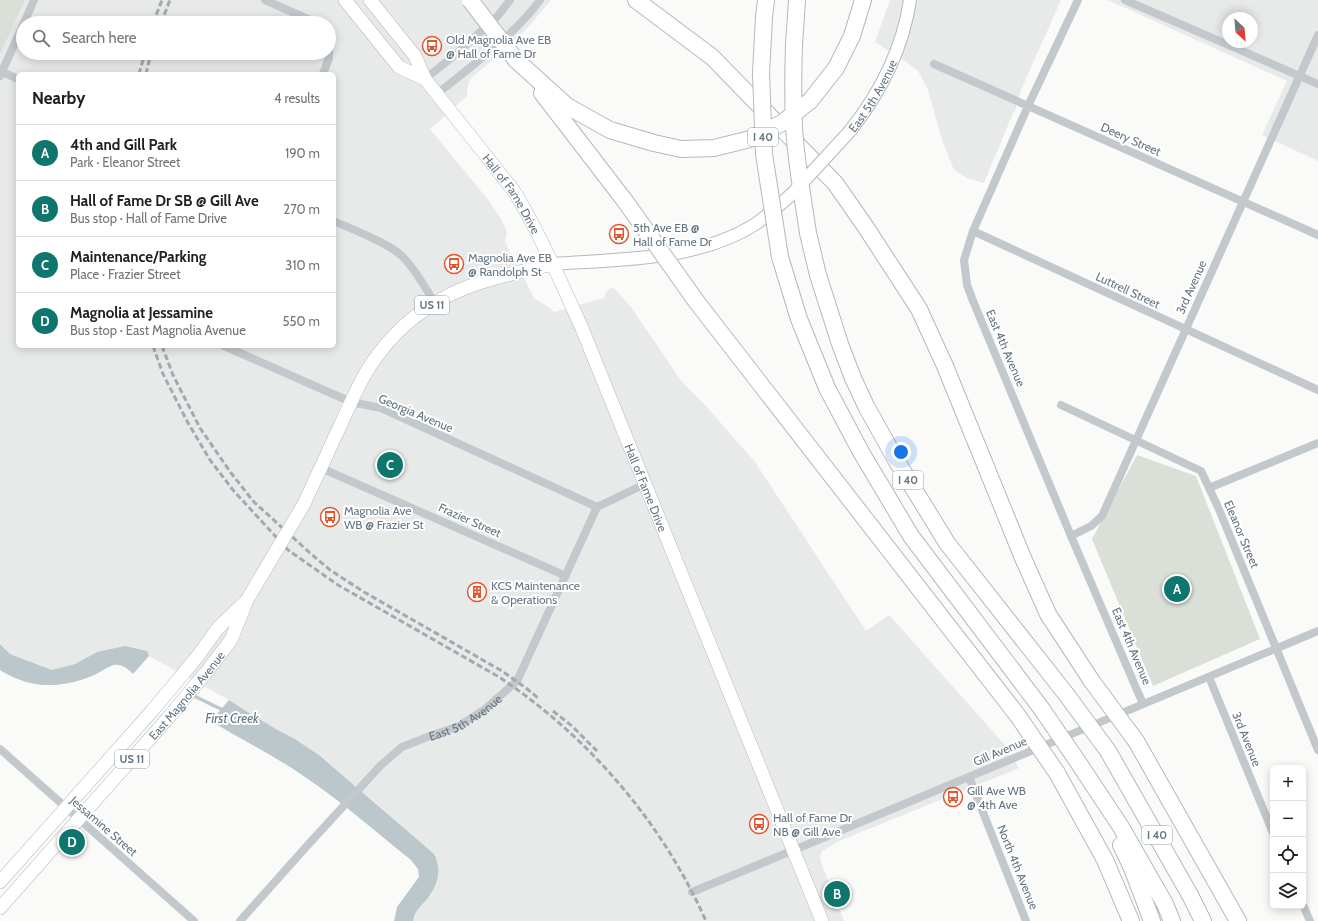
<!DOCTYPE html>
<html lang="en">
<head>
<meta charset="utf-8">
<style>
	:root { --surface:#fff; --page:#f6f6f6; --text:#202124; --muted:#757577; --line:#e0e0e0; --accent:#0f766e }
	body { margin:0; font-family:Cabin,sans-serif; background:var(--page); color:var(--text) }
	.controls { position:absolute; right:12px; bottom:12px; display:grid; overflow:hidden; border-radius:6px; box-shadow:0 2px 10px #0003 }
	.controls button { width:36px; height:36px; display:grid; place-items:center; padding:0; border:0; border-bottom:1px solid var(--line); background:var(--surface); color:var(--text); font:20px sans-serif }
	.compass { position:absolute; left:1222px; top:12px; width:36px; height:36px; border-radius:50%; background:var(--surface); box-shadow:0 2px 10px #0003; rotate:154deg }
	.you { position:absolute; left:901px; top:452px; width:14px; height:14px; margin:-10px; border:3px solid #fff; border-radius:50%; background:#1a73e8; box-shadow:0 0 0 6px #1a73e833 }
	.badge { display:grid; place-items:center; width:26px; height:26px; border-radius:50%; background:var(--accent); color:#fff; font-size:13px; font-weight:700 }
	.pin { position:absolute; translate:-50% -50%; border:2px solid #fff; box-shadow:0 1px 4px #0006 }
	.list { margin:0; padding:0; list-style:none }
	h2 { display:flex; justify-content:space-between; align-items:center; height:52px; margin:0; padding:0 16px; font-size:17px }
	h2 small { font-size:13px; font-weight:400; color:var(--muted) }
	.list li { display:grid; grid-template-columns:26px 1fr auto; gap:12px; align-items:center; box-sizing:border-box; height:56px; padding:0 16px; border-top:1px solid var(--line) }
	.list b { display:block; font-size:15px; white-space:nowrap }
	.list p { margin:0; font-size:13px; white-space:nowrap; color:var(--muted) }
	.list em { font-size:13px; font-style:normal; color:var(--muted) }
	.icon { flex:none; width:22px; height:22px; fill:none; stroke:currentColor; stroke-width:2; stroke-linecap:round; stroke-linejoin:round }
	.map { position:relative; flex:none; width:1318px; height:921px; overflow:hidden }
	.search { position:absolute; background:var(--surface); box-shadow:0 2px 10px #0003; left:16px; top:16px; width:320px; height:44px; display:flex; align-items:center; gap:10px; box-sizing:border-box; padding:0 14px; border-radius:22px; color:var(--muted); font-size:15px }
	.panel { position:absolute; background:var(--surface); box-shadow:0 2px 10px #0003; left:16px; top:72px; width:320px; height:276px; border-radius:6px }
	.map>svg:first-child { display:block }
</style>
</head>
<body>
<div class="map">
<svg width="1318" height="921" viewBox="0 0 1318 921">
	<rect width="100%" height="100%" fill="#fafaf8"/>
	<path fill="#e8e9e9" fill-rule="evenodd" d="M0,0H551L525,31L493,60L472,77L468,84L467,96L430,129L490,202L502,221L507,232L505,242L535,299L547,306L554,312L604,298L607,291L613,287L631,307L682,382L705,405L755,462L866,631L889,615L1004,744L1019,768L839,841L822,851L820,857L821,862L844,921H413V918L421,905L431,895L437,883L389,815L319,755L295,739L276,729L246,711L229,700L149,656L146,651L97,652L75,664L52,670L10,654L0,644ZM23,23H329V53H23ZM18,74H334V346H18Z
		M890,0H1061L1021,90L1015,111L1013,113L984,183L967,178L954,170L942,140L928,90L918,71L909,64L875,42Z
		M1108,0H1318V161L1262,135L1287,81ZM1228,18H1252V42H1228Z"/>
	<path fill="#dadfd7" d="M0,0H25L0,54Z
		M1137,455L1196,476L1260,639L1153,686L1092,539Z"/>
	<path fill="#bbc7cb" d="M0,644L10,654L52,670L75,664L97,652L125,646L147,651L149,656L133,674C128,669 122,664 114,665C107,667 99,673 92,676C59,689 30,689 0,670Z
		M229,700L246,711L276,729L295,739L319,755L434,854C441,867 439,883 430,895C425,903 414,910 413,921H394L397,907L419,877L418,869L411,860C376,832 342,802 305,777C275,756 242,740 211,721Z"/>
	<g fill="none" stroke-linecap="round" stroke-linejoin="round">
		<path stroke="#bbc7cb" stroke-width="3.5" d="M192,695L225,711"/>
		<defs>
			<g id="secondary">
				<path id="s2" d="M850,131C880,93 903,48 910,0"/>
				<path d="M553,264C620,259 699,261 757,223C769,214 781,204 792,194"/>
			</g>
			<g id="primary">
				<path d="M345,0L399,67L425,79"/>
				<path id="s3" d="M370,0L415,56L425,79L514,191C540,234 560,280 581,326L822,921"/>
				<path d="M304,504C316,478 328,452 340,426C351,403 361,377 377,356C399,326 430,302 465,288C491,277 525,271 553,264"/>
				<path d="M0,882L152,711L197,657L218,628L244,603"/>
				<path id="s4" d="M0,908L168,718L208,670L231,640L247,600"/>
			</g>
			<path id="motorway" d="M636,0L712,57L835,183L865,226L919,309L945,366L1023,558L1048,614L1091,680
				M764,17L766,0
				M794,45L797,0
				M516,60L567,106L610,130L654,143L681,149L714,148L750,139
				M542,93L625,201
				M810,101L836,68L852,36L863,0
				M808,233L818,275L840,344L853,378L866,406L896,460L947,543L1066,694
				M780,257L799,319L827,388L861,452L911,536L1041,708
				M696,301L1018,716
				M1136,741L1238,921
				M1108,751L1190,895L1203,921
				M1078,762L1121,827L1165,904L1172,921
				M1057,773L1105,860L1131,921
				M1121,845L1132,868L1152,921"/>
		</defs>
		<use href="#secondary" stroke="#b3babf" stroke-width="14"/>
		<use href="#primary" stroke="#b5babe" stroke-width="14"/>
		<use href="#motorway" stroke="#b4b9bd" stroke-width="18"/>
		<g stroke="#c3c8cc" stroke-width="8">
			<path d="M265,0L310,20L314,23"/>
			<path d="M1078,0L1028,106L973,231L964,260L967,285L973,301L1071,536L1143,704"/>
			<path d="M1125,0L1318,84"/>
			<path d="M24,23L34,0"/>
			<path d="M934,64L1318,235"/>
			<path d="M0,71L18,79"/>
			<path d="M323,74L329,58V44"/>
			<path d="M0,76L23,25"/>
			<path d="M425,79L455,55L497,17L510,0"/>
			<path d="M437,94C470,67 515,35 540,0"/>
			<path d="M334,221C353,230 389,243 403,257C416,270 425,288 435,303"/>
			<path d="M973,231L1318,390"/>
			<path d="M224,346L351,402L381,408L597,507"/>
			<path d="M1061,405L1201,471L1218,507L1318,750"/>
			<path d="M321,468L566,576"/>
			<path d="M1209,488L1318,443"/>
			<path d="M1071,536L1091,526L1102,516L1318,35"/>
			<path d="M1209,677L1273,833"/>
			<path d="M0,749L194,921"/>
			<path d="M969,777L1026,921"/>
			<path d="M692,892L794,850L1318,631"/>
			<path d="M1303,905L1310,921"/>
			<path id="s1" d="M240,921L306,847L381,765L402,747L430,736L459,726L485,709L517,681L597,507L645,484"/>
		</g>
		<use href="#secondary" stroke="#fff" stroke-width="12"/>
		<use href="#primary" stroke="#fff" stroke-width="13"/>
		<use href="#motorway" stroke="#fff" stroke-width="16"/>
		<path stroke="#a2aab0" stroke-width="3" stroke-dasharray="6 3" stroke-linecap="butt" d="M153,23L162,0
			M161,23L170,0
			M139,74L145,53
			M146,74L151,53
			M153,346L163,374L187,421L210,460L233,490L288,550L338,585L499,677C589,737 662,822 706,921
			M162,346L173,375L200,428L231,473L254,502L310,553L330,570L364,592L502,671L526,688L538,698
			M553,711L572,726L597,751"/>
		<defs>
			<path id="secondary-bridge" d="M792,194L850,131"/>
			<path id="primary-bridge" d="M247,600L304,504"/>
			<path id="motorway-bridge" d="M470,0L516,60
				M764,17L761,73L764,154L780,257
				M794,45C793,73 793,100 794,127C796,163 803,198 808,233
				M750,139L782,123L810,101
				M625,201L696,301
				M1091,680L1136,741
				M1066,694L1108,751
				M1041,708L1078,762
				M1018,716L1057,773"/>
		</defs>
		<use href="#secondary-bridge" stroke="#b3babf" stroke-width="14" stroke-linecap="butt"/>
		<use href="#primary-bridge" stroke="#b5babe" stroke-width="14" stroke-linecap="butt"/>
		<use href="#motorway-bridge" stroke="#b4b9bd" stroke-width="18" stroke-linecap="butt"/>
		<use href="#secondary-bridge" stroke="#fff" stroke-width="12"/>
		<use href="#primary-bridge" stroke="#fff" stroke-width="13"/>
		<use href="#motorway-bridge" stroke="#fff" stroke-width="16"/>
	</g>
	<defs>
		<symbol id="bus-ring" viewBox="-11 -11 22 22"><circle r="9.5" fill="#fff" stroke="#e4572e" stroke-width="1.5"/><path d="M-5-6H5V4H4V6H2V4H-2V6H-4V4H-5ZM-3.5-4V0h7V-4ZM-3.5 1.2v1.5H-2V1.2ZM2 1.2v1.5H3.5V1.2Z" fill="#e4572e"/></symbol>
		<symbol id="building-ring" viewBox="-11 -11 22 22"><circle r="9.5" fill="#fff" stroke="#e4572e" stroke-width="1.5"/><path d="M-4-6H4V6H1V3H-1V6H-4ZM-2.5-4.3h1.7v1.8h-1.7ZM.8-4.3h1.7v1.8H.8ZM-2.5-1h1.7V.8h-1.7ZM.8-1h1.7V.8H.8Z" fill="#e4572e"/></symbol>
	</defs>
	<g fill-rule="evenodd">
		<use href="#bus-ring" x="421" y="35" width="22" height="22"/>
		<use href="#bus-ring" x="608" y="223" width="22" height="22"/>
		<use href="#bus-ring" x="443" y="253" width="22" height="22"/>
		<use href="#bus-ring" x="319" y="506" width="22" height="22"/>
		<use href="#building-ring" x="466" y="581" width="22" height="22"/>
		<use href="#bus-ring" x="942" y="786" width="22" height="22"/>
		<use href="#bus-ring" x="748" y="813" width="22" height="22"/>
	</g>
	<g text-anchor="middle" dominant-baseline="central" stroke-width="4" stroke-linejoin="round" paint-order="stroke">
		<g fill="#fff" stroke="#939fa8" stroke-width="1">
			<rect x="748" y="128" width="30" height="18" rx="3"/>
			<rect x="415" y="296" width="34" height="18" rx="3"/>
			<rect x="893" y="471" width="30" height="18" rx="3"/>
			<rect x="115" y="750" width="34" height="18" rx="3"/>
			<rect x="1142" y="826" width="30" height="18" rx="3"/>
		</g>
		<g font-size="11" font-weight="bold" fill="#657683">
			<text x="763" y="137">I 40</text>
			<text x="432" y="305">US 11</text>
			<text x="908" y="480">I 40</text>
			<text x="132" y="759">US 11</text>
			<text x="1157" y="835">I 40</text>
		</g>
		<g font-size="12" fill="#657683" stroke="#fff" text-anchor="start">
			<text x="446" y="39">Old Magnolia Ave EB<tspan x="446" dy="14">@ Hall of Fame Dr</tspan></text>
			<text x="633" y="227">5th Ave EB @<tspan x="633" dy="14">Hall of Fame Dr</tspan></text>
			<text x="468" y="257">Magnolia Ave EB<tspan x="468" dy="14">@ Randolph St</tspan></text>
			<text x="344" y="510">Magnolia Ave<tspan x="344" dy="14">WB @ Frazier St</tspan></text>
			<text x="491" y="585">KCS Maintenance<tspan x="491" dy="14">&amp; Operations</tspan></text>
			<text x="967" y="790">Gill Ave WB<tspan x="967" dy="14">@ 4th Ave</tspan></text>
			<text x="773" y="817">Hall of Fame Dr<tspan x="773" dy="14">NB @ Gill Ave</tspan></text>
		</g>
		<g font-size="12" fill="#657683" stroke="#fff">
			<text stroke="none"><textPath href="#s2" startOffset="42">East 5th Avenue</textPath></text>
			<text transform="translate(1131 139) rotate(24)">Deery Street</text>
			<text stroke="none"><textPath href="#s3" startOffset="241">Hall of Fame Drive</textPath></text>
			<text transform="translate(1191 287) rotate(-66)">3rd Avenue</text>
			<text transform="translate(1128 290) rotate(25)">Luttrell Street</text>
			<text transform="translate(1006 348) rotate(67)">East 4th Avenue</text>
			<text transform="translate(416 413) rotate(23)">Georgia Avenue</text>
			<text stroke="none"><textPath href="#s3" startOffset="565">Hall of Fame Drive</textPath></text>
			<text transform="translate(470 520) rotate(24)">Frazier Street</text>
			<text transform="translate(1242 534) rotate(67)">Eleanor Street</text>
			<text transform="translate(1132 646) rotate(67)">East 4th Avenue</text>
			<text stroke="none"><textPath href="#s4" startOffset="283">East Magnolia Avenue</textPath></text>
			<text stroke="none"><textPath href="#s1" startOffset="308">East 5th Avenue</textPath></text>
			<text transform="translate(1247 739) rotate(68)">3rd Avenue</text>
			<text transform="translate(1000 751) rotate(-23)">Gill Avenue</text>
			<text transform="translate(104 826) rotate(41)">Jessamine Street</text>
			<text transform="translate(1018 867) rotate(68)">North 4th Avenue</text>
		</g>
		<g font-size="13" font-style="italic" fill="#60757c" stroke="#fff">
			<text x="232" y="718">First Creek</text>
		</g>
	</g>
</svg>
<div class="controls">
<button>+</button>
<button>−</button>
<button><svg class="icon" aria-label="locate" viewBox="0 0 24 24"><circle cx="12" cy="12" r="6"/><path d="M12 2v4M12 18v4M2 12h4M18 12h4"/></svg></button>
<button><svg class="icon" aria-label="layers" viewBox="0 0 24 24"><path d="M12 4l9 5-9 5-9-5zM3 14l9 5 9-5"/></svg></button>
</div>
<svg class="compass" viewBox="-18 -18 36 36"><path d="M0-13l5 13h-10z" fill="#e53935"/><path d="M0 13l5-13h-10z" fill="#757577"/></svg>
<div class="you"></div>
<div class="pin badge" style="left:1177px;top:589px">A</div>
<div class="pin badge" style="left:837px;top:894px">B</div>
<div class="pin badge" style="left:390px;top:465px">C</div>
<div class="pin badge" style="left:72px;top:842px">D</div>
<div class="search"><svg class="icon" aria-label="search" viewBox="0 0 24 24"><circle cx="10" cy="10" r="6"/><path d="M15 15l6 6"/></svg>Search here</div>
<section class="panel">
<h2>Nearby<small>4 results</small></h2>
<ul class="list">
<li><span class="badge">A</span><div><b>4th and Gill Park</b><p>Park · Eleanor Street</p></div><em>190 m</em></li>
<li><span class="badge">B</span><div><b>Hall of Fame Dr SB @ Gill Ave</b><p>Bus stop · Hall of Fame Drive</p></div><em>270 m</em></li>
<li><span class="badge">C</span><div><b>Maintenance/Parking</b><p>Place · Frazier Street</p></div><em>310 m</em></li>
<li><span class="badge">D</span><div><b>Magnolia at Jessamine</b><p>Bus stop · East Magnolia Avenue</p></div><em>550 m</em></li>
</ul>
</section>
</div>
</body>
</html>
